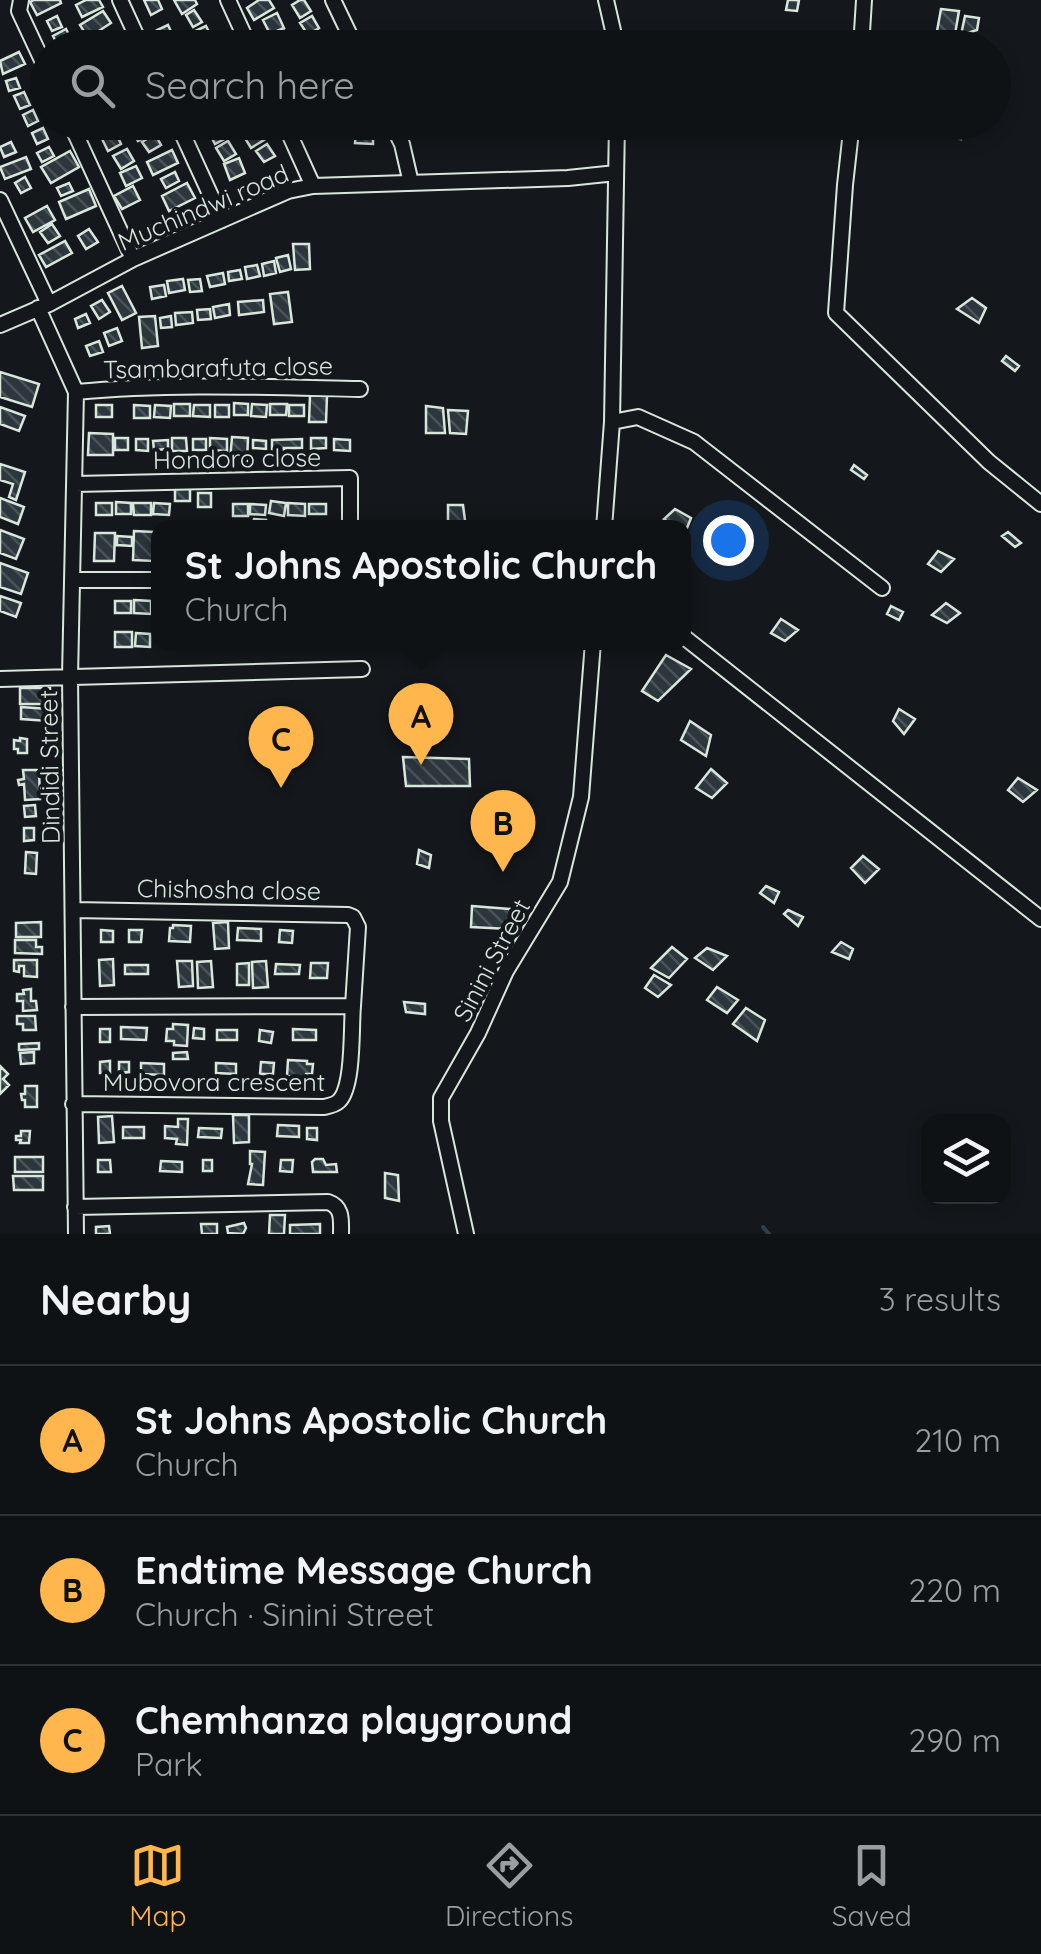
<!DOCTYPE html>
<html lang="en">
<head>
<meta charset="utf-8">
<style>
	:root { --surface:#0f1215; --page:#1d2022; --text:#f1f3f6; --muted:#9b9ea0; --line:#2f3234; --accent:#ffb74d }
	body { margin:0; font-family:Quicksand,sans-serif; background:var(--page); color:var(--text) }
	.controls { position:absolute; right:30px; bottom:30px; display:grid; overflow:hidden; border-radius:20px; box-shadow:0 5px 15px #0003 }
	.controls button { width:90px; height:90px; display:grid; place-items:center; padding:0; border:0; border-bottom:2px solid var(--line); background:var(--surface); color:var(--text); font:50px sans-serif }
	.you { position:absolute; left:728px; top:540px; width:35px; height:35px; margin:-25px; border:8px solid #fff; border-radius:50%; background:#1a73e8; box-shadow:0 0 0 15px #1a73e833 }
	.badge { display:grid; place-items:center; width:65px; height:65px; border-radius:50%; background:var(--accent); color:#111; font-size:32px; font-weight:700 }
	.pin { position:absolute; translate:-50% -82px; filter:drop-shadow(0 2px 5px #0008) }
	.pin::after { content:''; position:absolute; top:52px; width:35px; height:30px; background:inherit; clip-path:polygon(0 0,100% 0,50% 100%) }
	.popup { position:absolute; left:151px; top:520px; width:540px; height:130px; box-sizing:border-box; display:grid; place-content:center; border-radius:20px; background:var(--surface); filter:drop-shadow(0 2px 8px #0005); font-size:32px; white-space:nowrap; color:var(--muted) }
	.popup b { font-size:38px; color:var(--text) }
	.popup::after { content:''; position:absolute; left:50%; top:100%; margin-left:-20px; border:20px solid transparent; border-top-color:var(--surface) }
	.list { margin:0; padding:0; list-style:none }
	h2 { display:flex; justify-content:space-between; align-items:center; height:130px; margin:0; padding:0 40px; font-size:42px }
	h2 small { font-size:32px; font-weight:400; color:var(--muted) }
	.list li { display:grid; grid-template-columns:65px 1fr auto; gap:30px; align-items:center; box-sizing:border-box; height:150px; padding:0 40px; border-top:2px solid var(--line) }
	.list b { display:block; font-size:38px; white-space:nowrap }
	.list p { margin:0; font-size:32px; white-space:nowrap; color:var(--muted) }
	.list em { font-size:32px; font-style:normal; color:var(--muted) }
	.icon { flex:none; width:55px; height:55px; fill:none; stroke:currentColor; stroke-width:2; stroke-linecap:round; stroke-linejoin:round }
	.map { position:relative; flex:none; width:1041px; height:1234px; overflow:hidden }
	.search { position:absolute; background:var(--surface); box-shadow:0 5px 15px #0003; left:30px; right:30px; top:30px; height:110px; display:flex; align-items:center; gap:25px; box-sizing:border-box; padding:0 35px; border-radius:55px; color:var(--muted); font-size:38px }
	.sheet { height:580px; background:var(--surface) }
	nav { display:flex; justify-content:space-around; align-items:center; box-sizing:border-box; height:140px; border-top:2px solid var(--line); background:var(--surface); font-size:28px; color:var(--muted) }
	nav a { display:grid; justify-items:center; gap:5px }
	nav .on { color:var(--accent) }
	.map>svg:first-child { display:block }
</style>
</head>
<body>
<div class="map">
<svg width="1041" height="1234" viewBox="0 0 1041 1234">
	<defs>
		<pattern id="building-back-hatch" width="6" height="6" patternUnits="userSpaceOnUse" patternTransform="scale(2.5)"><rect width="6" height="6" fill="#2c363c"/><path d="M-1 5l2 2M0 0l6 6M5-1l2 2" fill="none" stroke="#4a5358"/></pattern>
	</defs>
	<rect width="100%" height="100%" fill="#14181c"/>
	<g fill="none" stroke-linecap="round" stroke-linejoin="round">
		<path stroke="#2f3f4d" stroke-width="4" d="M763,1227L769,1234"/>
	</g>
	<path fill="url(#building-back-hatch)" stroke="#d8e6dc" stroke-width="2.5" d="M34,0H60L61,3L37,15L30,2Z
		M86,0H99L103,7L82,17L76,5Z
		M144,0H158L162,9L151,15Z
		M174,0H195L197,4L182,14Z
		M259,0H269L274,8L254,20L247,8Z
		M300,0H304L311,11L300,18L292,5Z
		M788,0H799L797,11L786,10Z
		M941,9L959,11L955,34L937,31Z
		M194,10L202,22L193,27L186,15Z
		M103,11L111,23L88,38L80,25Z
		M277,13L284,28L270,34L263,20Z
		M57,16L62,27L52,31L47,21Z
		M312,16L319,28L308,35L300,23Z
		M965,16L979,18L977,30L961,35Z
		M168,25L174,38L163,43L157,30Z
		M206,26L213,40L200,46L193,32Z
		M66,29L72,41L59,47L53,36Z
		M284,31L290,45L275,48L270,38Z
		M322,33L329,47L311,48L307,40Z
		M19,52L25,64L3,74L0,61Z
		M16,78L20,88L9,91L6,81Z
		M24,92L30,105L20,109L14,96Z
		M33,110L38,121L28,126L23,115Z
		M94,122H115L116,125L96,135L91,124Z
		M138,122H164L166,125L138,141L130,127Z
		M237,122H260L242,132Z
		M947,122H964L961,139L946,137Z
		M221,124L228,137L215,144L208,131Z
		M256,127L264,140L251,148L243,135Z
		M43,128L48,139L37,144L32,133Z
		M356,132L373,133V144L355,143Z
		M116,133L121,144L108,151L102,139Z
		M155,134L161,145L149,152L142,142Z
		M228,141L236,154L224,161L216,148Z
		M11,142L16,152L4,157L0,147Z
		M267,144L275,156L264,162L256,151Z
		M49,147L54,156L42,162L37,153Z
		M127,149L134,161L121,169L113,156Z
		M172,150L178,163L153,175L147,162Z
		M70,151L79,167L51,183L41,167Z
		M26,157L31,169L5,179L0,167Z
		M239,158L245,173L230,180L224,164Z
		M136,166L142,178L126,186L120,173Z
		M175,172L179,181L166,188L161,179Z
		M25,177L31,188L21,193L15,183Z
		M69,183L73,191L61,196L57,188Z
		M187,183L195,198L169,211L162,196Z
		M133,186L140,200L122,209L114,196Z
		M89,189L96,206L66,219L59,202Z
		M47,206L55,220L33,232L25,218Z
		M52,224L60,236L48,243L40,232Z
		M89,229L98,242L86,249L78,236Z
		M65,241L72,253L46,267L39,255Z
		M293,244H309L310,269L295,270Z
		M288,255L291,269L280,272L276,258Z
		M274,261L276,273L264,276L262,264Z
		M257,265L260,276L247,279L245,267Z
		M240,270L242,279L229,281L228,272Z
		M223,273L225,284L210,287L207,276Z
		M183,279L185,290L169,293L167,281Z
		M200,279L202,291L190,292L188,280Z
		M164,285L166,296L152,299L150,287Z
		M122,286L136,313L122,320L108,293Z
		M288,292L292,322L274,324L270,294Z
		M972,298L986,308L979,323L957,309Z
		M102,300L110,312L99,319L91,306Z
		M263,300L264,312L239,315L238,302Z
		M229,304L230,315L215,318L213,307Z
		M210,309L211,319L198,320L197,310Z
		M192,312L193,323L176,325L175,313Z
		M86,314L90,323L78,328L75,319Z
		M155,316L158,346L142,348L139,317Z
		M171,316L172,327L161,328L160,318Z
		M117,328L122,341L109,346L104,333Z
		M99,341L103,352L90,356L86,346Z
		M1006,356L1019,366L1015,371L1002,361Z
		M0,372L39,384L32,407L0,397Z
		M310,395L327,396L326,422H309Z
		M234,403L248,404V415H234Z
		M174,404H190V416H174Z
		M252,404L267,405L266,417L251,416Z
		M270,404H287L286,415H270Z
		M96,405H112V417H96Z
		M134,405L150,406V418H134Z
		M155,405L171,406L170,418L154,417Z
		M194,405H210V417L193,416Z
		M215,405H229V417H215Z
		M289,405H304V416H289Z
		M426,406L443,408L445,433H426Z
		M0,407L25,416L19,431L0,424Z
		M448,410L468,411L466,434L450,433Z
		M89,433L113,434V455H88Z
		M232,437L248,438L247,462L230,461Z
		M115,438H128V450H115Z
		M172,438H186L187,451H172Z
		M210,438L227,439V451L210,450Z
		M311,438H326V448L311,449Z
		M136,439H148V451L136,450Z
		M193,439H206V450H193Z
		M302,439V448H284V454H272V440Z
		M334,439L350,440V451L334,450Z
		M168,440V449L154,450L153,441Z
		M253,440L266,441V449L253,448Z
		M0,464L25,472L16,500L9,497L13,484L0,480Z
		M854,465L867,475L864,479L851,470Z
		M175,488H190V501H175Z
		M198,493H211V507H198Z
		M0,498L24,507L18,524L0,517Z
		M271,501L286,503L284,516L269,513Z
		M116,502L131,503V514H116Z
		M96,503H112V515H96Z
		M133,503H151V515H134Z
		M154,503L170,504L169,515L153,514Z
		M288,503L305,504V516L288,515Z
		M233,504H248V516H233Z
		M250,504L266,505L265,515L250,514Z
		M309,504H326V514H309Z
		M448,505H463L466,528H448Z
		M675,509L691,518L685,533L684,528H677L664,519Z
		M254,519L266,520V528L253,527Z
		M0,530L24,539L16,559L0,553Z
		M134,531L154,532V561L133,560Z
		M1008,532L1021,543L1015,547L1002,536Z
		M95,533H115L114,561H94Z
		M117,536L132,537V546L117,545Z
		M938,551L954,559L941,572L928,564Z
		M0,563L28,573L21,594L0,587Z
		M0,596L21,603L16,617L0,611Z
		M134,600L151,601V614L134,613Z
		M115,601H131V613H115Z
		M946,603L960,613L947,623L932,615Z
		M891,606L903,612L899,620L887,614Z
		M781,619L798,630L785,641L771,633Z
		M115,632H132V647H115Z
		M136,633L150,634V647L135,646Z
		M666,655L691,669L658,701L642,691Z
		M20,688H50V704H20Z
		M21,707L49,709L48,721L21,719Z
		M899,709L915,719L904,734L893,721Z
		M690,721L711,735L706,756L681,740Z
		M20,738L27,739V753H18V749H14V740L20,741Z
		M403,757L469,759L470,786H406Z
		M711,769L727,783L712,798L696,788Z
		M23,770H39L40,799L25,800L24,784L19,785L18,780L24,779Z
		M1018,778L1037,790L1023,802L1008,790Z
		M35,805L36,816L25,817L24,806Z
		M24,828H34V840L24,841Z
		M419,850L431,855L429,868L417,864Z
		M26,852L37,853L36,874L25,873Z
		M863,856L879,869L865,883L851,868Z
		M766,886L779,892L774,903L760,893Z
		M472,906L510,909L509,929L471,927Z
		M788,910L803,917L798,926L784,914Z
		M41,922V937H16V923Z
		M228,922L229,948L215,949L213,923Z
		M173,925L191,926L190,942L169,941L170,928H173Z
		M238,928L261,929V941L237,940Z
		M101,930L113,931V942H101Z
		M129,930H142L141,942H129Z
		M280,930L293,931L292,943L279,942Z
		M15,940H36V947H42V954L15,953Z
		M841,942L853,949L849,959L832,952Z
		M672,947L687,959L669,978L651,968Z
		M707,948L727,956L713,970L695,958Z
		M113,959L114,985L100,986L99,960Z
		M14,960H37V977L24,976V966H19V972L14,971Z
		M177,961H192L193,986L179,987Z
		M211,961L213,987L198,988L197,962Z
		M266,961L268,987L253,988L252,962Z
		M249,963V985H237V964Z
		M311,963H328L327,978H310Z
		M276,964L300,965L299,974H275Z
		M125,965H148V974H125Z
		M654,975L671,985L658,997L645,988Z
		M717,987L738,1000L727,1013L707,1000Z
		M31,989V1001H36L37,1010L23,1011V1001H17V994H24L23,990Z
		M404,1002L425,1004V1014L406,1012Z
		M746,1008L765,1020L757,1041L733,1024Z
		M17,1016H35L36,1030H23V1024H17Z
		M173,1024L188,1025L187,1046L174,1045V1041H166L167,1029H173Z
		M121,1027L147,1028L146,1040L121,1039Z
		M194,1028L204,1029V1039L193,1038Z
		M100,1029H110V1042H100Z
		M293,1029L316,1030V1040H293Z
		M217,1030H237V1040H217Z
		M260,1030L273,1032L271,1043L259,1041Z
		M39,1043V1049L19,1050V1044Z
		M34,1052V1063L21,1064L20,1053Z
		M187,1052L188,1059H173V1053Z
		M288,1060L307,1061V1064H313L312,1074H306L305,1078L287,1076Z
		M110,1061V1073H100V1062Z
		M119,1062H129V1072L119,1073Z
		M261,1062L274,1063L273,1074H260Z
		M141,1063L164,1064V1075L141,1074Z
		M216,1063L236,1064V1074L216,1073Z
		M0,1066L8,1074L3,1079L9,1085L0,1094Z
		M25,1086H37V1107H25V1100H22L21,1094H25Z
		M233,1115H249V1142L234,1143Z
		M112,1116L114,1142L99,1143L98,1117Z
		M178,1119H188L187,1145L176,1144L177,1139L165,1138V1126L178,1127Z
		M278,1125L299,1126V1137L277,1136Z
		M123,1127H144V1138H123Z
		M199,1128L222,1129L221,1138L198,1137Z
		M307,1128H317V1140L307,1139Z
		M21,1131H30L29,1143H20L21,1140H16V1136H21Z
		M250,1151L265,1152L263,1185L248,1184L252,1164H250Z
		M15,1157H43V1172H15Z
		M315,1159H323L326,1165L336,1164L337,1172H313L312,1162Z
		M98,1160H110L111,1172H98Z
		M203,1160H212V1171H203Z
		M281,1160H293L292,1172L280,1171Z
		M161,1161L182,1162V1172L160,1171Z
		M385,1173L398,1175L399,1201L385,1198Z
		M13,1176H43V1190H14Z
		M270,1215H285L284,1234H269Z
		M244,1223L246,1228L243,1234L228,1233L227,1227Z
		M201,1224H217V1234H202Z
		M320,1224V1234H290V1225Z
		M109,1226L110,1234H96V1227Z"/>
	<g fill="none" stroke-linecap="round" stroke-linejoin="round">
		<defs>
			<path id="minor" d="M21,0L19,11L48,73
				M120,0L142,48
				M228,0L250,48
				M333,0L356,48
				M606,0L617,48
				M861,48L864,0
				M70,122L133,259
				M177,122L222,220
				M284,122L313,186
				M391,122L402,144L411,183
				M852,122L845,185L836,313L989,462L1041,504
				M0,200L49,304
				M38,308L76,392L70,677L76,1234
				M0,325L49,304L133,259L288,191L313,186L568,178L616,173
				M76,392C170,383 265,387 360,389
				M612,422L638,417L694,442L882,588
				M75,484L350,478V528
				M604,528L612,422L617,122
				M73,580H158
				M684,637L1041,919
				M0,679L362,669
				M73,910L348,915L353,917L358,927L353,1006
				M73,1104L324,1107C329,1106 335,1105 339,1101C354,1086 351,1027 353,1006L73,1007
				M75,1207L328,1202C343,1207 341,1220 341,1234
				M466,1234L441,1121V1098L478,1033L506,971L560,882L581,797L593,642"/>
		</defs>
		<use href="#minor" stroke="#d8e6dc" stroke-width="18"/>
		<use href="#minor" stroke="#14181c" stroke-width="14"/>
	</g>
	<g text-anchor="middle" dominant-baseline="central" stroke-width="8" stroke-linejoin="round" paint-order="stroke">
		<g font-size="25" fill="#d8e6dc" stroke="#14181c">
			<text transform="translate(203 207) rotate(-23)">Muchindwi road</text>
			<text transform="translate(218 367) rotate(-1)">Tsambarafuta close</text>
			<text transform="translate(237 458) rotate(-1)">Hondoro close</text>
			<text transform="translate(49 767) rotate(-91)">Dindidi Street</text>
			<text transform="translate(229 889) rotate(1)">Chishosha close</text>
			<text transform="translate(491 960) rotate(-62)">Sinini Street</text>
			<text x="214" y="1081">Mubovora crescent</text>
		</g>
	</g>
</svg>
<div class="controls">
<button><svg class="icon" aria-label="layers" viewBox="0 0 24 24"><path d="M12 4l9 5-9 5-9-5zM3 14l9 5 9-5"/></svg></button>
</div>
<div class="you"></div>
<div class="pin badge" style="left:421px;top:765px">A</div>
<div class="popup"><b>St Johns Apostolic Church</b>Church</div>
<div class="pin badge" style="left:503px;top:872px">B</div>
<div class="pin badge" style="left:281px;top:788px">C</div>
<div class="search"><svg class="icon" aria-label="search" viewBox="0 0 24 24"><circle cx="10" cy="10" r="6"/><path d="M15 15l6 6"/></svg>Search here</div>
</div>
<section class="sheet">
<h2>Nearby<small>3 results</small></h2>
<ul class="list">
<li><span class="badge">A</span><div><b>St Johns Apostolic Church</b><p>Church</p></div><em>210 m</em></li>
<li><span class="badge">B</span><div><b>Endtime Message Church</b><p>Church · Sinini Street</p></div><em>220 m</em></li>
<li><span class="badge">C</span><div><b>Chemhanza playground</b><p>Park</p></div><em>290 m</em></li>
</ul>
</section>
<nav>
<a class="on"><svg class="icon" aria-label="map" viewBox="0 0 24 24"><path d="M3 6l6-2 6 2 6-2v14l-6 2-6-2-6 2zM9 4v14M15 6v14"/></svg>Map</a>
<a><svg class="icon" aria-label="directions" viewBox="0 0 24 24"><path d="M12 3l9 9-9 9-9-9zM9 14v-3h6M13 9l2 2-2 2"/></svg>Directions</a>
<a><svg class="icon" aria-label="saved" viewBox="0 0 24 24"><path d="M7 4h10v16l-5-4-5 4z"/></svg>Saved</a>
</nav>
</body>
</html>
